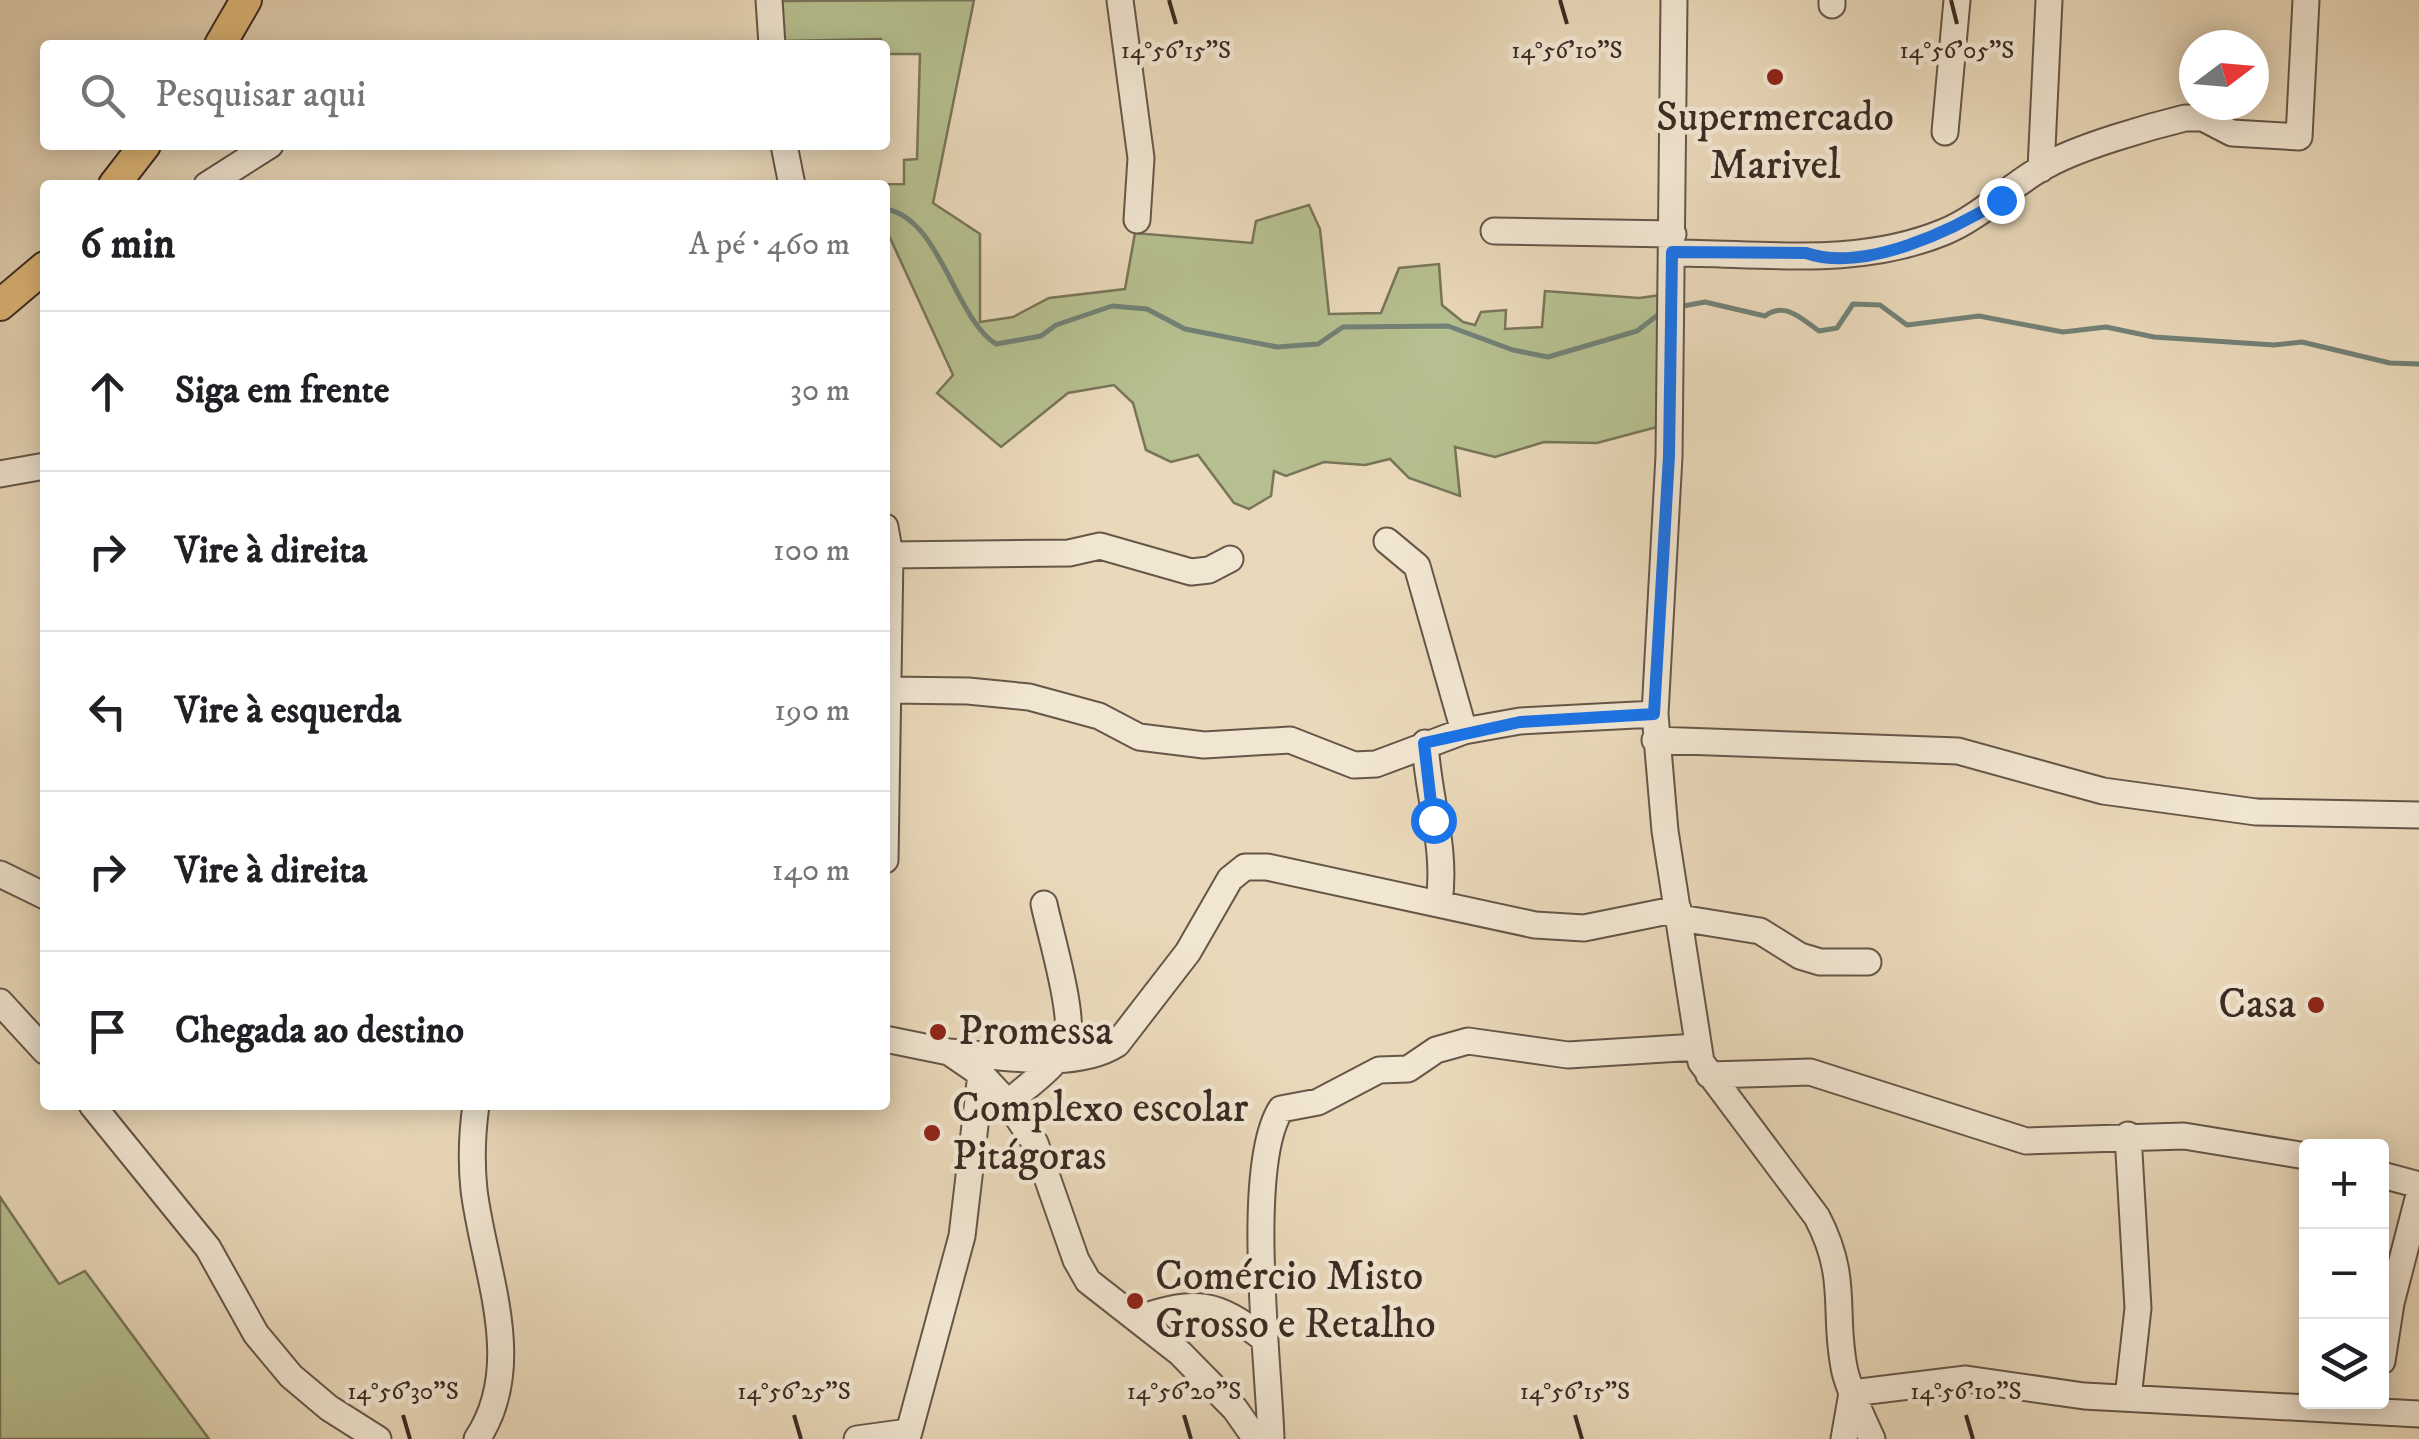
<!DOCTYPE html>
<html lang="pt">
<head>
<meta charset="utf-8">
<style>
	:root { --surface:#fff; --page:#f2f2f2; --text:#202124; --muted:#757577; --line:#e0e0e0 }
	body { margin:0; font-family:"IM FELL DW Pica",serif; background:var(--page); color:var(--text) }
	.controls { position:absolute; right:30px; bottom:30px; display:grid; overflow:hidden; border-radius:10px; box-shadow:0 5px 25px #0003 }
	.controls button { width:90px; height:90px; display:grid; place-items:center; padding:0; border:0; border-bottom:2px solid var(--line); background:var(--surface); color:var(--text); font:50px sans-serif }
	.compass { position:absolute; left:2179px; top:30px; width:90px; height:90px; border-radius:50%; background:var(--surface); box-shadow:0 5px 25px #0003; rotate:74deg }
	.stop { position:absolute; width:30px; height:30px; margin:-22px; border:8px solid #1a73e8; border-radius:50%; background:#fff }
	.stop.end { background:#1a73e8; border-color:#fff; box-shadow:0 2px 10px #0008 }
	.list { margin:0; padding:0; list-style:none }
	h2 { display:flex; justify-content:space-between; align-items:center; height:130px; margin:0; padding:0 40px; font-size:42px }
	h2 small { font-size:32px; font-weight:400; color:var(--muted) }
	.list li { display:grid; grid-template-columns:65px 1fr auto; gap:30px; align-items:center; box-sizing:border-box; height:160px; padding:0 40px; border-top:2px solid var(--line) }
	.list b { display:block; font-size:38px; white-space:nowrap }
	.list em { font-size:32px; font-style:normal; color:var(--muted) }
	.icon { flex:none; width:55px; height:55px; fill:none; stroke:currentColor; stroke-width:2; stroke-linecap:round; stroke-linejoin:round }
	.map { position:relative; flex:none; width:2419px; height:1439px; overflow:hidden }
	.search { position:absolute; background:var(--surface); box-shadow:0 5px 25px #0003; left:40px; top:40px; width:850px; height:110px; display:flex; align-items:center; gap:25px; box-sizing:border-box; padding:0 35px; border-radius:10px; color:var(--muted); font-size:38px }
	.panel { position:absolute; background:var(--surface); box-shadow:0 5px 25px #0003; left:40px; top:180px; width:850px; height:930px; border-radius:10px }
	.map>svg:first-child { display:block }
</style>
</head>
<body>
<div class="map">
<svg width="2419" height="1439" viewBox="0 0 2419 1439">
	<rect width="100%" height="100%" fill="#e9d8b9"/>
	<filter id="stains"><feTurbulence type="fractalNoise" baseFrequency=".002" numOctaves="4"/><feColorMatrix values="0 0 0 0 .2 0 0 0 0 .09 0 0 0 0 .02 0 0 0 .5 -.17"/></filter>
	<radialGradient id="worn" r=".72"><stop offset=".6" stop-color="#630" stop-opacity="0"/><stop offset="1" stop-color="#630" stop-opacity=".3"/></radialGradient>
	<path fill="#b6bf8f" stroke="#78755a" stroke-width="2.5" d="M974,0L933,203L980,234V322L1013,317L1049,298L1125,289L1135,233L1252,243L1256,221L1309,205L1320,229L1329,314L1381,313L1399,268L1439,264L1442,305L1463,322L1475,325L1481,312L1506,310L1505,329L1542,327L1545,291L1639,298L1661,295L1657,427L1597,443L1544,442L1495,457L1455,447L1460,496L1409,478L1390,459L1365,465L1324,462L1286,476L1274,471L1271,496L1249,509L1234,503L1198,455L1171,462L1146,450L1133,403L1114,385L1068,393L1001,447L937,393L953,375L885,227V185H824L904,184V160L917,159L920,54H885L881,39L782,41V1Z
		M0,1197L59,1284L85,1271L209,1439H0Z"/>
	<g fill="none" stroke-linecap="round" stroke-linejoin="round">
		<path stroke="#728176" stroke-width="5" d="M885,209C940,217 955,319 996,344L1041,336L1056,325L1112,306L1147,309L1185,329L1277,347L1318,344L1343,327L1448,326L1513,350L1548,357L1637,331L1663,311
			M1678,307L1705,302L1765,316C1785,301 1802,319 1819,331L1837,328L1853,304L1880,305L1907,325L1979,316L2063,332L2106,327L2154,337L2274,345L2302,342L2390,363L2419,364"/>
		<defs>
			<path id="minor" d="M769,0L772,45
				M1120,0L1141,158L1137,220
				M1674,0L1669,456L1655,714L1665,831L1701,1062L1817,1217C1850,1280 1832,1313 1845,1372C1851,1395 1862,1417 1872,1439
				M1832,5V0
				M1945,132L1957,0
				M784,145L792,185
				M2041,169L2049,0
				M207,185L270,145
				M1494,231L1673,234
				M1672,253C1764,253 1857,268 1944,232C1983,216 2011,184 2047,165C2079,147 2148,127 2185,118H2203L2232,133L2299,137L2306,0
				M0,474L45,466
				M885,527L890,555L885,860
				M1387,541L1417,566L1464,731
				M890,555L1069,553L1100,546L1191,572L1209,570L1230,559
				M889,690L968,691L1029,697L1099,716L1139,737L1204,745L1290,740L1354,765L1376,764L1464,731L1520,721L1655,714
				M1655,740L1958,751L2103,791L2256,812L2419,815
				M1425,743C1428,797 1447,849 1439,902
				M0,874L45,896
				M1680,918L1760,931L1800,956L1820,962H1868
				M0,1002L45,1051
				M885,1039L949,1052L981,1074L1008,1103L1035,1143L1076,1260L1088,1281L1180,1353L1235,1409L1256,1439
				M949,1052C999,1055 1073,1072 1117,1044L1188,952L1230,879L1245,867H1267L1535,925L1584,928L1678,909
				M1709,1075L1810,1072L2026,1141L2184,1136L2306,1156
				M1008,1103C1026,1086 1060,1065 1067,1041C1075,1016 1050,933 1044,904
				M92,1105L208,1248L256,1334L291,1376L329,1408L378,1439
				M476,1105C472,1133 471,1161 474,1190C484,1271 527,1364 477,1439
				M2128,1135L2138,1308L2128,1398
				M2382,1175L2419,1185
				M1140,1318C1196,1299 1216,1302 1263,1338
				M2382,1361L2391,1303L2419,1195
				M1852,1393L1966,1379L2084,1396L2419,1414
				M857,1439L908,1432
				M907,1439L962,1236L981,1074
				M1271,1439C1269,1366 1244,1166 1281,1109L1318,1102L1379,1070L1408,1069L1436,1050L1468,1041L1568,1055L1697,1047
				M1844,1439L1852,1393"/>
			<path id="major" d="M220,45L246,0
				M114,185L145,145
				M0,305L45,267"/>
		</defs>
		<use href="#minor" stroke="#665649" stroke-width="29"/>
		<use href="#major" stroke="#3b2b24" stroke-width="34"/>
		<use href="#minor" stroke="#f1e6d2" stroke-width="25"/>
		<use href="#major" stroke="#e4bc7c" stroke-width="30"/>
	</g>
	<g fill="none" stroke-linecap="round" stroke-linejoin="round">
		<path stroke="#1a73e8" stroke-width="12" d="M1433,820L1424,743L1520,722L1654,714L1669,456L1672,252L1806,253C1864,273 1952,231 2001,200"/>
	</g>
	<path fill="none" stroke="#3b2b24" stroke-width="4" d="M1169,0L1176,24M1560,0L1567,24M1951,0L1957,24M403,1415L410,1439M794,1415L801,1439M1184,1415L1191,1439M1575,1415L1582,1439M1966,1415L1973,1439"/>
	<g fill="#8f2418" stroke="#f1e6d2" stroke-width="4">
		<circle cx="1775" cy="77" r="10"/>
		<circle cx="2316" cy="1005" r="10"/>
		<circle cx="938" cy="1032" r="10"/>
		<circle cx="932" cy="1133" r="10"/>
		<circle cx="1135" cy="1301" r="10"/>
	</g>
	<g text-anchor="middle" dominant-baseline="central" stroke-width="9" stroke-linejoin="round" paint-order="stroke">
		<g font-size="42" fill="#3b2b24" stroke="#f1e6d2" text-anchor="start">
			<text x="1775" y="118" text-anchor="middle">Supermercado<tspan x="1775" dy="48">Marivel</tspan></text>
			<text x="2296" y="1005" text-anchor="end">Casa</text>
			<text x="958" y="1032">Promessa</text>
			<text x="952" y="1109">Complexo escolar<tspan x="952" dy="48">Pitágoras</tspan></text>
			<text x="1155" y="1277">Comércio Misto<tspan x="1155" dy="48">Grosso e Retalho</tspan></text>
		</g>
	</g>
	<g font-size="25" text-anchor="middle" fill="#3b2b24" stroke="#f1e6d2" stroke-width="9" stroke-linejoin="round" paint-order="stroke">
		<text x="1176" y="58">14°56'15"S</text>
		<text x="1567" y="58">14°56'10"S</text>
		<text x="1957" y="58">14°56'05"S</text>
		<text x="403" y="1399">14°56'30"S</text>
		<text x="794" y="1399">14°56'25"S</text>
		<text x="1184" y="1399">14°56'20"S</text>
		<text x="1575" y="1399">14°56'15"S</text>
		<text x="1966" y="1399">14°56'10"S</text>
	</g>
	<rect width="100%" height="100%" filter="url(#stains)"/>
	<rect width="100%" height="100%" fill="url(#worn)"/>
</svg>
<div class="controls">
<button>+</button>
<button>−</button>
<button><svg class="icon" aria-label="layers" viewBox="0 0 24 24"><path d="M12 4l9 5-9 5-9-5zM3 14l9 5 9-5"/></svg></button>
</div>
<svg class="compass" viewBox="-18 -18 36 36"><path d="M0-13l5 13h-10z" fill="#e53935"/><path d="M0 13l5-13h-10z" fill="#757577"/></svg>
<div class="stop" style="left:1433px;top:820px"></div>
<div class="stop end" style="left:2001px;top:200px"></div>
<div class="search"><svg class="icon" aria-label="search" viewBox="0 0 24 24"><circle cx="10" cy="10" r="6"/><path d="M15 15l6 6"/></svg>Pesquisar aqui</div>
<section class="panel">
<h2>6 min<small>A pé · 460 m</small></h2>
<ul class="list">
<li><svg class="icon" aria-label="ahead" viewBox="0 0 24 24"><path d="M12 20V5M6 11l6-6 6 6"/></svg><div><b>Siga em frente</b></div><em>30 m</em></li>
<li><svg class="icon" aria-label="right" viewBox="0 0 24 24"><path d="M7 20v-9h11M14 6l5 5-5 5"/></svg><div><b>Vire à direita</b></div><em>100 m</em></li>
<li><svg class="icon" aria-label="left" viewBox="0 0 24 24"><path d="M17 20v-9H6M10 6l-5 5 5 5"/></svg><div><b>Vire à esquerda</b></div><em>190 m</em></li>
<li><svg class="icon" aria-label="right" viewBox="0 0 24 24"><path d="M7 20v-9h11M14 6l5 5-5 5"/></svg><div><b>Vire à direita</b></div><em>140 m</em></li>
<li><svg class="icon" aria-label="arrive" viewBox="0 0 24 24"><path d="M6 21V4h12l-3 4 3 4H6"/></svg><div><b>Chegada ao destino</b></div></li>
</ul>
</section>
</div>
</body>
</html>
